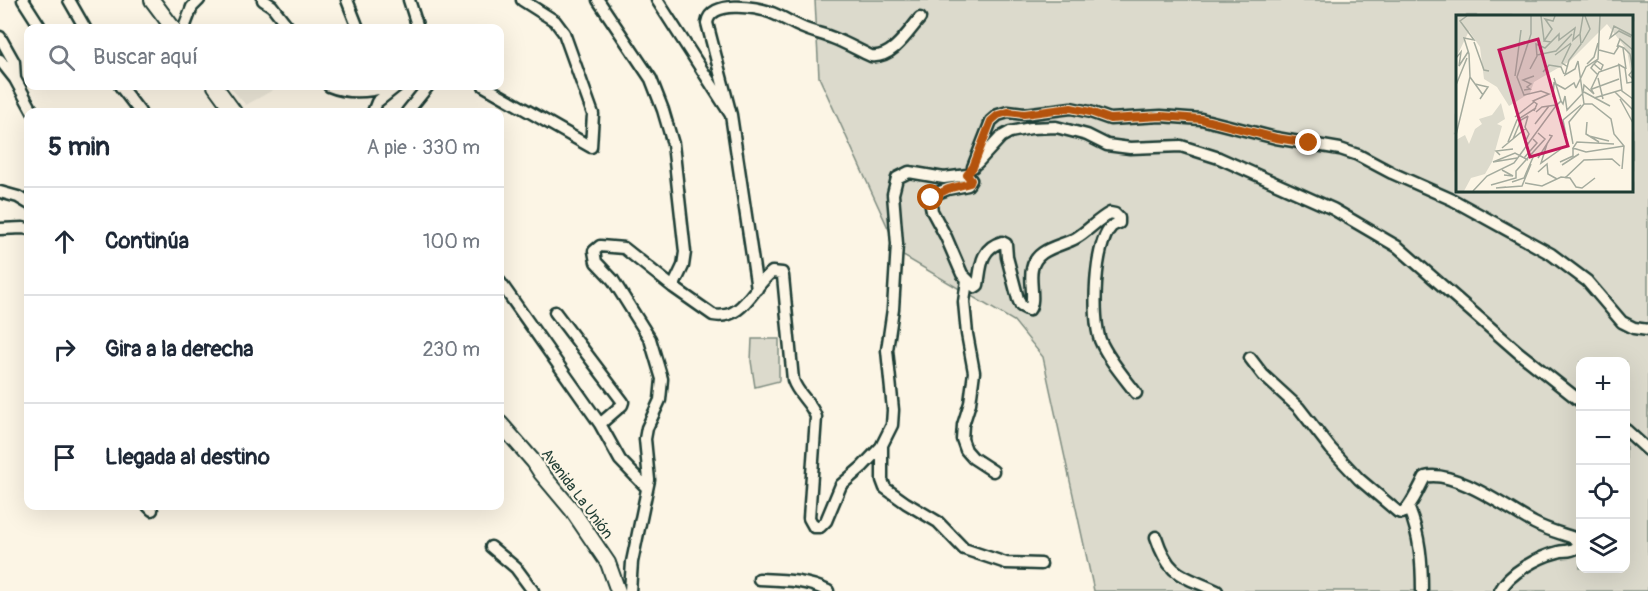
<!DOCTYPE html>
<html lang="es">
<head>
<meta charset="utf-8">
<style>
	:root { --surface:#fff; --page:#f2f2f3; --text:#1f2937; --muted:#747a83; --line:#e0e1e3 }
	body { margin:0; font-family:Pangolin,sans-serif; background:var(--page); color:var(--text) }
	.controls { position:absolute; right:18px; bottom:18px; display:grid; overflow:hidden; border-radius:12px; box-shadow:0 6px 24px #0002 }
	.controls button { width:54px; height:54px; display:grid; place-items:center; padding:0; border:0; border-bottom:2px solid var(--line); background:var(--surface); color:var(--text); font:30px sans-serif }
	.stop { position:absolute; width:18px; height:18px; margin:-14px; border:4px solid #b45309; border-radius:50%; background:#fff }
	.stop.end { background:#b45309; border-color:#fff; box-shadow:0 2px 6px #0008 }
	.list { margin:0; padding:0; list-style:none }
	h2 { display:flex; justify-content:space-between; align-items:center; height:78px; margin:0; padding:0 24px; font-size:26px }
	h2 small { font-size:20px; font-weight:400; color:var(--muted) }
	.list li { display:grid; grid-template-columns:39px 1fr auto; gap:18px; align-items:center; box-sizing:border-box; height:108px; padding:0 24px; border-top:2px solid var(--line) }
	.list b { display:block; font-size:22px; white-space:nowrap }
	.list em { font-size:20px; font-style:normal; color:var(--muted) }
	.icon { flex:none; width:33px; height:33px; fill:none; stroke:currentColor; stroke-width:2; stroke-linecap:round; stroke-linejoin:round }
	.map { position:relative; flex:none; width:1648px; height:591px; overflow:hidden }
	.search { position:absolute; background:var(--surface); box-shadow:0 6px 24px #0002; left:24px; top:24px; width:480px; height:66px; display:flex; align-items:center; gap:15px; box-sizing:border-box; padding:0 21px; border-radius:12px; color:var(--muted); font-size:22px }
	.panel { position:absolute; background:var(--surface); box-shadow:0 6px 24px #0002; left:24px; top:108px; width:480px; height:402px; border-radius:12px }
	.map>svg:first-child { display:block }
</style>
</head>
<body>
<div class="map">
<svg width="1648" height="591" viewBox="0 0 1648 591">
	<rect width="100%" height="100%" fill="#fcf5e5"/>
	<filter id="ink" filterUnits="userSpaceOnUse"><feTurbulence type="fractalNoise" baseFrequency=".0167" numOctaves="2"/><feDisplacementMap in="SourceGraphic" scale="12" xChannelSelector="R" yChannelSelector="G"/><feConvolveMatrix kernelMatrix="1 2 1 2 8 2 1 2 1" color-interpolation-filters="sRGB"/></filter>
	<g filter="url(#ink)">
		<path fill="#ece7d8" d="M229,86H270L273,90L246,105Z"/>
		<path fill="#dcdacc" stroke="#7e8c80" stroke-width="1.5" fill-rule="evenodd" d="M815,0H1648V591H1094L1043,357L1014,321L900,254L819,77ZM1458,16H1632V190H1458ZM1580,362H1626V568H1580Z
			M752,339H779V381L755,387L751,361Z"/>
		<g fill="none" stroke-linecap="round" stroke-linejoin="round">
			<defs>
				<path id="minor" d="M23,0L39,25
					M69,0L85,28
					M263,0L272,6L289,28
					M347,0L358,28
					M409,0L418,28
					M598,0L651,79L663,110L673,144L685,252L683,266L673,287
					M657,0L731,115L757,289
					M184,28L192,7L199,0
					M0,37L14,62L15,79L33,112
					M0,60L15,79
					M120,86L140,112
					M329,86C348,94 370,92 390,86
					M484,86L591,147L593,114L564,33L555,21L522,0
					M373,112L377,102L397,86
					M407,112L428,86
					M731,115L707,23C710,0 756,6 772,13C782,17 792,23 801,27C812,32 823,34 833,38C846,43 858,50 871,56C892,59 908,32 920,18
					M977,163L1001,137L1010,132L1031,128L1056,127L1087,135L1107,145L1130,148L1181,146L1219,158L1333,209L1398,247L1518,352L1580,401
					M973,167L991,121L998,115L1008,112L1024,114L1071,108L1090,112L1110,119L1161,116L1201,119L1276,138L1340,149L1358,155L1392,173L1453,200L1551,254L1587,281L1622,322L1634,328L1648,330
					M967,175L971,180L968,185L948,189L932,195L930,201L932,211L946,237L962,274L975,287L978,285C981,267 980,248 1002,242L1006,244L1007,257L1018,299L1021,306L1029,310C1036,301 1029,281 1032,269C1036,248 1060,247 1076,238C1088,231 1097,220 1110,213L1115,214L1119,218V223C1116,224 1113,225 1111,227C1094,245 1092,318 1100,340C1108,359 1124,377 1136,393
					M0,192L18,197L28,203
					M0,229L23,228L28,229
					M967,280L964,302L967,334L974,372L970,403L963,425L962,439L966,450L973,458L993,471
					M500,282L600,424L620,460L647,488
					M555,312L623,402L622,405L600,424
					M1250,358L1263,375L1299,408L1331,449L1359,479L1398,512L1402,513C1410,509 1420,486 1425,477C1454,469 1508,509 1534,523C1547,530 1560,533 1574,538L1577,543L1576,548C1570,552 1564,550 1558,552C1538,557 1509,573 1500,591
					M1626,430L1648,450
					M882,446V480L885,488L906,503L938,522L964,549L1006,563L1041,564
					M148,506L152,510
					M1409,509C1420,536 1422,562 1422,591
					M1156,537C1169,577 1182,575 1217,591
					M491,547L516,568L533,591
					M759,579C784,580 806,580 828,591
					M630,591L632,562L649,480L645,439L647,428L660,400L662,379L650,339L613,280L596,262L594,251L600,246L624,248L673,287L713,315C743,321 753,286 772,272L782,273L783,276L793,380C798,395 811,402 816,417L809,518L814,527H820L826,521L841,485L862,467L881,447L892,425L893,410L887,350L893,309L897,244L893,194L897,178L909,172L944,178L967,175"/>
				<path id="major" d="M152,0L173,28
					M215,86L234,112
					M500,423L534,462L541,473L572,510L608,563L618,591"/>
			</defs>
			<use href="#minor" stroke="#1f3d34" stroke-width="15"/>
			<use href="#major" stroke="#1f3d34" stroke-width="18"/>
			<use href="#minor" stroke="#fcf5e5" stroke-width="10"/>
			<use href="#major" stroke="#fcf5e5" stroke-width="14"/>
		</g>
	</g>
	<g fill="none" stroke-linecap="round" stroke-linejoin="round" filter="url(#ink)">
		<path stroke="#b45309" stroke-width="8" d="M931,198L948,189L970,183L971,180L967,175L973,167L991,121L998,115L1008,112L1024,114L1071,108L1090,112L1110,119L1161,116L1201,119L1276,138L1309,143"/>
	</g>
	<g text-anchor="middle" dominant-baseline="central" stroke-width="4.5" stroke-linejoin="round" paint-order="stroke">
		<g font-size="15" fill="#1f3d34" stroke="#fcf5e5">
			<text transform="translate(577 494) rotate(53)">Avenida La Unión</text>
		</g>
	</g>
	<g transform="translate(1456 15)">
		<rect width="177" height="177" fill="#fcf5e5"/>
		<path d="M0,1H177V72L171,35L151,9L114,46L78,67L74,78L53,91L41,72L28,64L24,32L13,16L0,43ZM45,88L49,104L41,109L46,111L36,147L29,159L15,163L8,176H0V125L9,120L13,129L19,114L26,109L23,104L36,100Z" fill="#dcdacc"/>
		<path fill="none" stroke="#a4ab9e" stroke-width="1.5" d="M75,1V19L61,62L68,80L85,76L93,79L77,86L81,89L78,96M85,1L88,25M124,19L127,1M175,22L163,16L154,23L158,11L177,21M18,27L28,55L33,56M95,27L88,26L96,14L89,4L97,6L99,1M126,28L134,14L129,1M161,32L164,24L177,35M167,33L170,54M143,35L158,39L163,31L168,33L174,39L177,55L173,60L177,64M81,40L100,36L116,19M99,40L115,28M0,43L5,37L3,51L12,37M131,49L138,42L142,28M138,49L145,55L147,50L141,46L137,50L135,53L142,60M162,49L169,53L171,68L177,67M112,52L106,48L115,29M74,54L81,41L80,29L89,33L103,19V25L119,13L117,25L124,19L125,29L113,45L109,60L119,54L122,46L128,89H136L155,104L158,119L168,131L166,154M87,57L93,50L105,52L108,59M59,61L65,15M14,62L27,80M98,63L105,86M142,63L147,84M19,69L32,72L24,84M0,70L11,43M120,73L130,52L142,44L144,1M136,74L163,64M68,75L74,74L71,72L75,69L67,65L78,61M128,77L154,91M159,77L177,95M97,82L98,68L109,74L118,68L120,73M138,83L165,75M164,84L177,108M80,97L86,92L100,90M72,101L69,112L73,119L69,127L73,129M59,102L78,87M131,107L130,119L143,127M79,109L93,91M0,120L14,62L13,39L8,23L18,25L4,6L11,1M110,120L107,105L125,90M133,121L153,126M57,124L65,105L72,101M52,127L61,105L80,93M91,129L85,148L105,134M117,129L113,107L128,89M158,129L121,127L117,133L130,137L168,131M46,133L70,113M44,140L40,136L57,134M61,143L37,147L59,138L72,145M68,143L81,128L77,124M82,143L96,121L93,120M104,147L117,141V133M106,150L123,139M46,155L57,161L48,160M82,157L91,149L92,159L101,164M109,163L128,145L156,144L164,151M56,167L68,163L78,140M69,168L86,171L105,162L114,163L120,172L126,173L139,163M35,170L60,163V156L89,124L82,118M50,172L40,173L66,171L75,149M17,176L31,161L58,148L99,92L105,86L107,89L109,81L111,95L127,78L128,70L138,79L135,74L143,57L163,50L166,76L177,84"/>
		<path fill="#c2185b" fill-opacity="0.15" stroke="#c2185b" stroke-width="3" d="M82,24L112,131L74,142L43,35Z"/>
		<rect width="177" height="177" fill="none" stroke="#1f3d34" stroke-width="3"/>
	</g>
</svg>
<div class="controls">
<button>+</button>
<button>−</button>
<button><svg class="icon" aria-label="locate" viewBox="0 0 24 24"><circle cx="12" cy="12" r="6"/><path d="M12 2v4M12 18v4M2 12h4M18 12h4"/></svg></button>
<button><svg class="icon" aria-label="layers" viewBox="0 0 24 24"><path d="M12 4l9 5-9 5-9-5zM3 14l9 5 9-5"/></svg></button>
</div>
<div class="stop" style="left:931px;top:198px"></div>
<div class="stop end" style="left:1309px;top:143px"></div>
<div class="search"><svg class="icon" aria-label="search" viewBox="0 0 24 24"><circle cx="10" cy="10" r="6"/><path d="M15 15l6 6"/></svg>Buscar aquí</div>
<section class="panel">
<h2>5 min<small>A pie · 330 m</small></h2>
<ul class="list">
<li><svg class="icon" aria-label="ahead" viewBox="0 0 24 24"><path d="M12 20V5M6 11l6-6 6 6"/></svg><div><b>Continúa</b></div><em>100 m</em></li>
<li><svg class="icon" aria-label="right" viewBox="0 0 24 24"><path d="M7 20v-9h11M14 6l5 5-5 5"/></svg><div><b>Gira a la derecha</b></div><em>230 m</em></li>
<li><svg class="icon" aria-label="arrive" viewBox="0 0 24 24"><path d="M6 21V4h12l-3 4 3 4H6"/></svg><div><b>Llegada al destino</b></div></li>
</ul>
</section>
</div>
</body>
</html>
